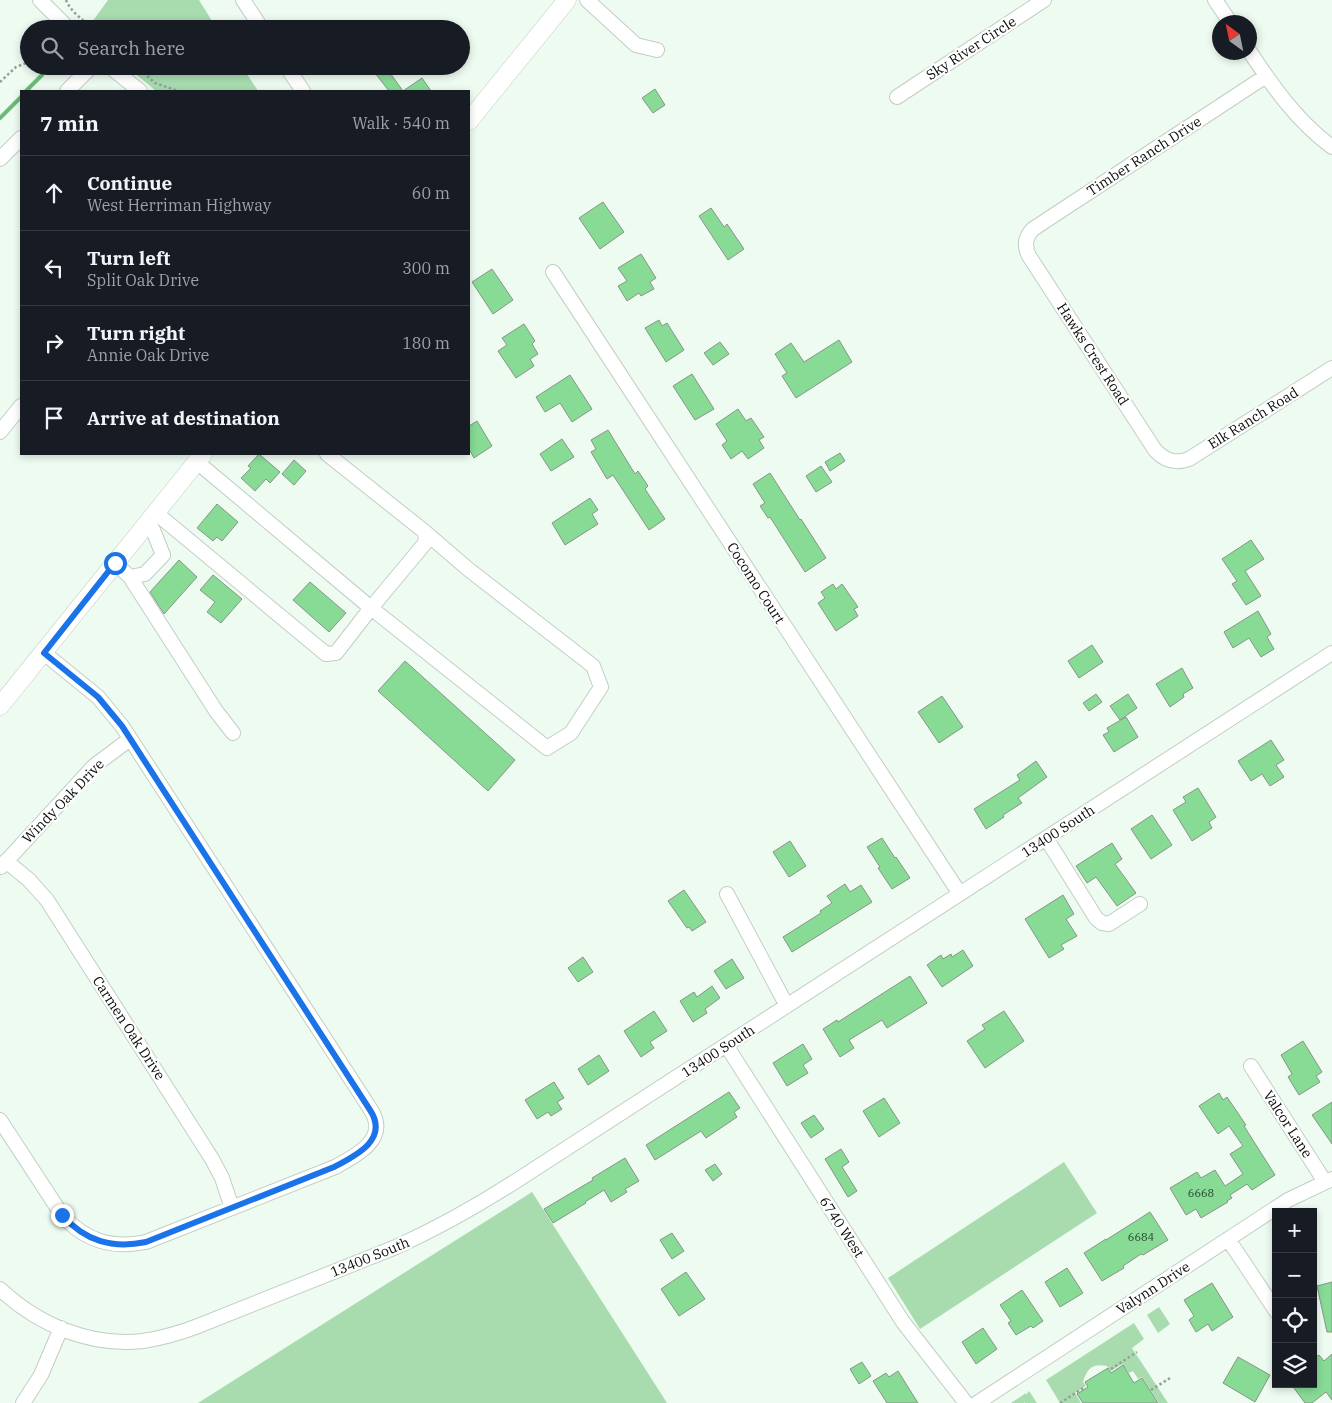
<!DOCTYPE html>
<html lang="en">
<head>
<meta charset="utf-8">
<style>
	:root { --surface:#171b24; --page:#242831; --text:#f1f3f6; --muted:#9ea1a6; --line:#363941 }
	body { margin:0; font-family:"IBM Plex Serif",serif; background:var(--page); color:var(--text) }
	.controls { position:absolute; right:15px; bottom:15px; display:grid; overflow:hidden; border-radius:0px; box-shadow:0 2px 8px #0003 }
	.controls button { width:45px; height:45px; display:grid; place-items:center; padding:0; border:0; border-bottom:1px solid var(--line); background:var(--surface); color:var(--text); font:25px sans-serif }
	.compass { position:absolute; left:1212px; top:15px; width:45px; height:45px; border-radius:50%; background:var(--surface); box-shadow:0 2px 8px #0003; rotate:327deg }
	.stop { position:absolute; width:15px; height:15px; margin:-11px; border:4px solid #1a73e8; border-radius:50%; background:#fff }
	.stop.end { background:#1a73e8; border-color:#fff; box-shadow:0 1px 5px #0008 }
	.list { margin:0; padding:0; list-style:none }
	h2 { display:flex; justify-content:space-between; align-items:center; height:65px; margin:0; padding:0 20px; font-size:21px }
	h2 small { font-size:16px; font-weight:400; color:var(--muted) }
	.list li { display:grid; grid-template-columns:32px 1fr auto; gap:15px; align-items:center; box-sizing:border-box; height:75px; padding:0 20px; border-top:1px solid var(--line) }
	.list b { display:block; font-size:19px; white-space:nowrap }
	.list p { margin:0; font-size:16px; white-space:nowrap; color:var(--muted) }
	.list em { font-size:16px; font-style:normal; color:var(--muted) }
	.icon { flex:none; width:28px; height:28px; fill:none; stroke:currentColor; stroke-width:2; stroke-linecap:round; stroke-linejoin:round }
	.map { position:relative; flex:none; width:1332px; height:1403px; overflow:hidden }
	.search { position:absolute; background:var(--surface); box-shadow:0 2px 8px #0003; left:20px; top:20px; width:450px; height:55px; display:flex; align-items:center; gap:12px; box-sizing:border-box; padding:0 18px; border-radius:28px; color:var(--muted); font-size:19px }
	.panel { position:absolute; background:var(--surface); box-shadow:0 2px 8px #0003; left:20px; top:90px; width:450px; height:365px; border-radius:0px }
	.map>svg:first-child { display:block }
</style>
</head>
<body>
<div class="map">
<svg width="1332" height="1403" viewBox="0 0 1332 1403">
	<rect width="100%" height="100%" fill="#eefbf0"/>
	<path fill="#a8dcaf" d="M108,0H199L217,29H87Z
		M126,66H242L258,91H156Z
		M1064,1162L1097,1213L920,1329L888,1278Z
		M532,1192L667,1403H198Z
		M1159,1307L1170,1324L1158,1333L1147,1315Z
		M1134,1323L1144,1339L1132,1348L1168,1403H1159L1142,1377L1138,1379L1133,1371L1129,1373L1122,1364L1111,1371L1107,1366C1093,1363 1087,1368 1083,1382L1086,1386L1075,1393L1081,1403H1060L1046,1380Z
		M1029,1391L1037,1403H1025L1024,1402V1403H1011L1026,1393V1395Z"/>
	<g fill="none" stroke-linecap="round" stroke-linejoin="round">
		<path stroke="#68bc77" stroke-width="4" d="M26,91L42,75
			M0,118L21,97"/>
	</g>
	<path fill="#87db95" stroke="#89948a" d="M384,66H385L403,91L422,78L431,91H389L375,73Z
		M655,89L665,105L653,113L642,98Z
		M603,202L624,232L600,249L579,218Z
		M711,208L724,227L727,224L744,249L728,260L699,216Z
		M641,254L656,278L650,282L654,289L641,296L639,293L627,301L618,286L627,281L618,268Z
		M492,269L513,300L493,314L472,282Z
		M659,320L662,326L667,323L684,350L666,362L645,328Z
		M524,324L535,341L532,344L538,354L530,359L534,366L516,378L498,351L507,345L502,338Z
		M839,340L852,362L796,398L782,376L787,373L775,354L791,343L804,362Z
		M720,342L729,354L713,365L704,353Z
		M692,374L714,409L695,420L673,386Z
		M570,375L592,409L572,422L560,403L545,412L536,397Z
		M738,409L746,421L751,418L764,437L759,440L764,448L748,459L742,451L731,459L722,445L727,441L716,424Z
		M477,421L492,446L474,458L469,449V426Z
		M608,430L635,474L638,471L648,486L645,489L665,519L649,530L613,475L607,479L591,452L596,449L591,440Z
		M562,439L574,457L551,471L540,454Z
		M840,453L845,461L830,471L825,462Z
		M259,454L280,472L270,483L266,479L255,491L241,478L251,468L248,466Z
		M294,460L306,471L294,485L282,474Z
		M821,466L832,482L816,492L806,476Z
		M770,473L800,520L801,519L826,558L805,572L770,517L768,518L760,506L765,503L753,484Z
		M590,498L598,510L592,514L598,524L565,545L552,523Z
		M217,504L238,522L222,541L217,537L213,541L197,528Z
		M1251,540L1264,559L1245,571L1261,596L1246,605L1232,584L1237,581L1222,559Z
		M179,560L197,577L164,614L150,592Z
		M213,575L242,599L221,623L207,612L215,602L200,590Z
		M310,582L346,613L329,632L293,600Z
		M833,584L836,589L842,584L858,607L854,609L858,616L836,631L818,603L825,598L821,592Z
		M1258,611L1271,634L1267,637L1274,649L1261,657L1249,638L1233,648L1224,632Z
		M1092,645L1103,662L1079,678L1068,661Z
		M405,661L515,760L488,791L378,691Z
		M1182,668L1193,688L1183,694L1184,697L1170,707L1156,684Z
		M1096,694L1102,702L1089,711L1083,703Z
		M1128,694L1137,708L1120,720L1110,706Z
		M942,696L963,727L939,743L918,712Z
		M1126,717L1138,737L1114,752L1103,735L1109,732L1107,728Z
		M1271,740L1284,760L1276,765L1284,777L1270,786L1262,774L1251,781L1238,761Z
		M1036,761L1047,777L1018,798L1022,803L1003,815L1004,817L986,829L974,809L1020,780L1017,775Z
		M1198,788L1216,817L1209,822L1212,828L1192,841L1173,810L1186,802L1183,797Z
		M1152,815L1172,845L1151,859L1131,829Z
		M882,838L895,858L896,857L910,878L892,889L878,868L880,867L867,847Z
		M790,841L806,866L789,877L773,852Z
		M1112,843L1122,859L1115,864L1136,893L1117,906L1096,877L1087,883L1076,866Z
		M845,884L850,892L861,885L872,902L792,952L783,937L821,913L820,911L832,903L827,896Z
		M684,890L706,922L692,931L689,927L687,928L668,901Z
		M1063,895L1074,914L1066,919L1077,936L1061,945L1064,949L1049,958L1025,919Z
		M963,950L973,966L942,987L927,965L941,955L943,959L951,954L952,957Z
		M583,957L593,972L578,982L568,968Z
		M732,959L744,978L726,989L714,971Z
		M910,976L927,1003L887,1028L882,1020L849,1040L854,1048L840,1057L823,1029L837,1020L838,1022Z
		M712,986L720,998L705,1009L707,1013L693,1022L680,1001L694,992L697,997Z
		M654,1011L667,1031L650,1042L654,1048L641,1057L624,1031Z
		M1004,1011L1024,1041L985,1068L967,1041L985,1029L982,1025Z
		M1303,1041L1322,1072L1316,1076L1320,1082L1299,1095L1288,1077L1292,1074L1281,1055Z
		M803,1044L812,1059L803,1065L808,1073L787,1086L773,1063Z
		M599,1055L609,1071L588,1085L578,1069Z
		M554,1082L564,1098L557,1102L562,1109L551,1116L548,1112L537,1119L525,1100Z
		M729,1092L740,1108L734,1112L737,1117L706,1138L701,1131L655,1160L646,1145Z
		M1219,1093L1223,1100L1227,1097L1246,1125L1244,1126L1275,1175L1252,1190L1247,1184L1230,1195L1232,1198L1227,1201L1228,1202L1201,1218L1196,1209L1186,1215L1170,1188L1197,1172L1201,1178L1215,1170L1225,1186L1243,1174L1230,1154L1243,1146L1229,1126L1218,1134L1199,1106Z
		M884,1098L900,1123L879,1137L863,1111Z
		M1332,1102V1144L1312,1115Z
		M814,1115L824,1129L811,1138L801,1123Z
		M841,1149L849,1162L842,1167L857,1191L848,1197L825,1159Z
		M625,1158L639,1181L625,1189L627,1192L611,1202L604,1190L585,1202L586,1203L553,1223L544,1209L593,1180L592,1178Z
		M715,1164L722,1174L713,1181L705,1170Z
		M1150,1212L1168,1240L1143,1255L1141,1254L1123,1266L1124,1268L1102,1281L1084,1253L1106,1239V1240Z
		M672,1233L684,1251L672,1259L660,1240Z
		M1067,1268L1083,1293L1060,1307L1045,1282Z
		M686,1272L705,1299L679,1316L661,1289Z
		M1332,1282V1332H1327L1317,1286Z
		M1212,1283L1233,1317L1212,1331L1208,1324L1196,1332L1189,1320L1194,1316L1184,1300Z
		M1022,1290L1043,1321L1033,1328L1031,1326L1016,1335L1008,1323L1011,1321L1000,1305Z
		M983,1328L997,1349L976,1364L962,1342Z
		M1332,1354V1400L1326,1392L1312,1403H1305L1291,1384H1313V1359L1319,1355L1324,1361Z
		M1238,1357L1270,1375L1255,1402L1223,1383Z
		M862,1362L871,1376L859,1384L850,1369Z
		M1123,1365L1134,1383L1142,1378L1158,1403H1083L1077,1394L1088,1387L1085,1382L1108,1368L1111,1373Z
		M898,1371L918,1403H887L873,1381L886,1373L889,1377Z"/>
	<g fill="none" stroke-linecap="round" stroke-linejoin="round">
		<defs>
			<path id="minor" d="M40,0L69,29
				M243,0L262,29
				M587,0L636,45L657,50
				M1215,0L1230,22
				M1250,52C1273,87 1297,121 1332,147
				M109,66L140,91
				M286,66L303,91
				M1266,76L1033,229C1025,237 1024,246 1029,256L1155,450C1165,461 1175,464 1189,459L1332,368
				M67,91L92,66
				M897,97L1044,0
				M0,159L21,138
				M553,272L960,894
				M0,432L21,406
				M327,454L425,532L426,542L371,608L547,748L571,733L601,687L593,666L468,569L425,532
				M156,513L326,654L336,653L371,608L197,462
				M115,563L130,577L216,711L233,733
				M130,577L145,574L163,555L153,530L147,524
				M1046,838L1096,918L1102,923L1109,924L1140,904
				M6,861L29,880L47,900L212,1159L222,1178L232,1208
				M1,867L94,766L130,739
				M727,894L787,1006
				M726,1045L903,1322L966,1403
				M1251,1066L1325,1182
				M0,1120L62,1215C85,1241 112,1249 146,1242L335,1167C357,1155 389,1139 371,1110L122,726L98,697L44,653
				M1228,1239L1276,1311
				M0,1289C38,1325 91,1347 143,1341C162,1338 180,1333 198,1326L396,1247C438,1228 477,1206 516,1181L1332,653
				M23,1403L41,1375L61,1328
				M977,1403L1288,1200L1332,1179"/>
			<path id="major" d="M469,121L567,0
				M0,706L203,454"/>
		</defs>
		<use href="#minor" stroke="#c2cec3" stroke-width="16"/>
		<use href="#major" stroke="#c2cec3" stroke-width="19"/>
		<path stroke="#969f97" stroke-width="2.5" stroke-dasharray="2.5 2.5" stroke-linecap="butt" d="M66,0C70,11 84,21 93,29
			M136,66L155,83L178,91
			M0,82L16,67L29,62
			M1111,1369L1137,1352
			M1151,1390L1170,1378
			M1060,1403L1085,1387"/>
		<use href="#minor" stroke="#fff" stroke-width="14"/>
		<use href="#major" stroke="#fff" stroke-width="18"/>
	</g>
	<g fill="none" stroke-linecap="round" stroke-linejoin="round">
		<path stroke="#1a73e8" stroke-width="6" d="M62,1215C85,1241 112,1249 146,1242L334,1167C357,1155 389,1139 370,1110L122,726L98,697L44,653L115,563"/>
	</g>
	<g text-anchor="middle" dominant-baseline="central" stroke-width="4.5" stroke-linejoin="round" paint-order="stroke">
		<g font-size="11" fill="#28402d">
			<text x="1201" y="1193">6668</text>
			<text x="1141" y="1237">6684</text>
		</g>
		<g font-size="14" fill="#090d0a" stroke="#fff">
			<text transform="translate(971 48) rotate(-33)">Sky River Circle</text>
			<text transform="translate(1144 156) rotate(-33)">Timber Ranch Drive</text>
			<text transform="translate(1093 354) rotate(57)">Hawks Crest Road</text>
			<text transform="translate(1253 418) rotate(-32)">Elk Ranch Road</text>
			<text transform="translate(756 583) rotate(57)">Cocomo Court</text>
			<text transform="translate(63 801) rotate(-46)">Windy Oak Drive</text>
			<text transform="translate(1058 831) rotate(-33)">13400 South</text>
			<text transform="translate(129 1028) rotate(57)">Carmen Oak Drive</text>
			<text transform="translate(718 1051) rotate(-33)">13400 South</text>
			<text transform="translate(1288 1124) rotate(57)">Valcor Lane</text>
			<text transform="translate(842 1227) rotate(57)">6740 West</text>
			<text transform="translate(370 1257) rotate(-22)">13400 South</text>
			<text transform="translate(1153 1288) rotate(-33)">Valynn Drive</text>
		</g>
	</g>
</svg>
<div class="controls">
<button>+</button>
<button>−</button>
<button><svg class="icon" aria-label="locate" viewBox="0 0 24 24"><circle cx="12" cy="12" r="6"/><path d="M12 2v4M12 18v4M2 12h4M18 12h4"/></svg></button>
<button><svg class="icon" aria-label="layers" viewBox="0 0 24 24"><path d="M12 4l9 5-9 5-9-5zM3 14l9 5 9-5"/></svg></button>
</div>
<svg class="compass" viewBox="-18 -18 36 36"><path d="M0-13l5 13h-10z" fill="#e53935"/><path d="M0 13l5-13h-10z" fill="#9ea1a6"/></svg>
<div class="stop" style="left:115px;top:563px"></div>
<div class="stop end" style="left:62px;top:1215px"></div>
<div class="search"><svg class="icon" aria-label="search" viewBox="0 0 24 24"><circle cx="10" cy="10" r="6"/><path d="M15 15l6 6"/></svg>Search here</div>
<section class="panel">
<h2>7 min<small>Walk · 540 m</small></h2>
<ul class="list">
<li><svg class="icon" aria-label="ahead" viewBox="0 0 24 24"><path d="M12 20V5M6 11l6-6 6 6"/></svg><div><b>Continue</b><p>West Herriman Highway</p></div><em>60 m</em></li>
<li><svg class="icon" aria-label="left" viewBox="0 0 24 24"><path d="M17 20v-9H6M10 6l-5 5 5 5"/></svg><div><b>Turn left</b><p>Split Oak Drive</p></div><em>300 m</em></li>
<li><svg class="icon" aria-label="right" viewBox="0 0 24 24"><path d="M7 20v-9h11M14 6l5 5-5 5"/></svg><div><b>Turn right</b><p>Annie Oak Drive</p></div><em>180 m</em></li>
<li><svg class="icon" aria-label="arrive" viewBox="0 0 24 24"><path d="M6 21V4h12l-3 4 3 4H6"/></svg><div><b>Arrive at destination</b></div></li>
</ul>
</section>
</div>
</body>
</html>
